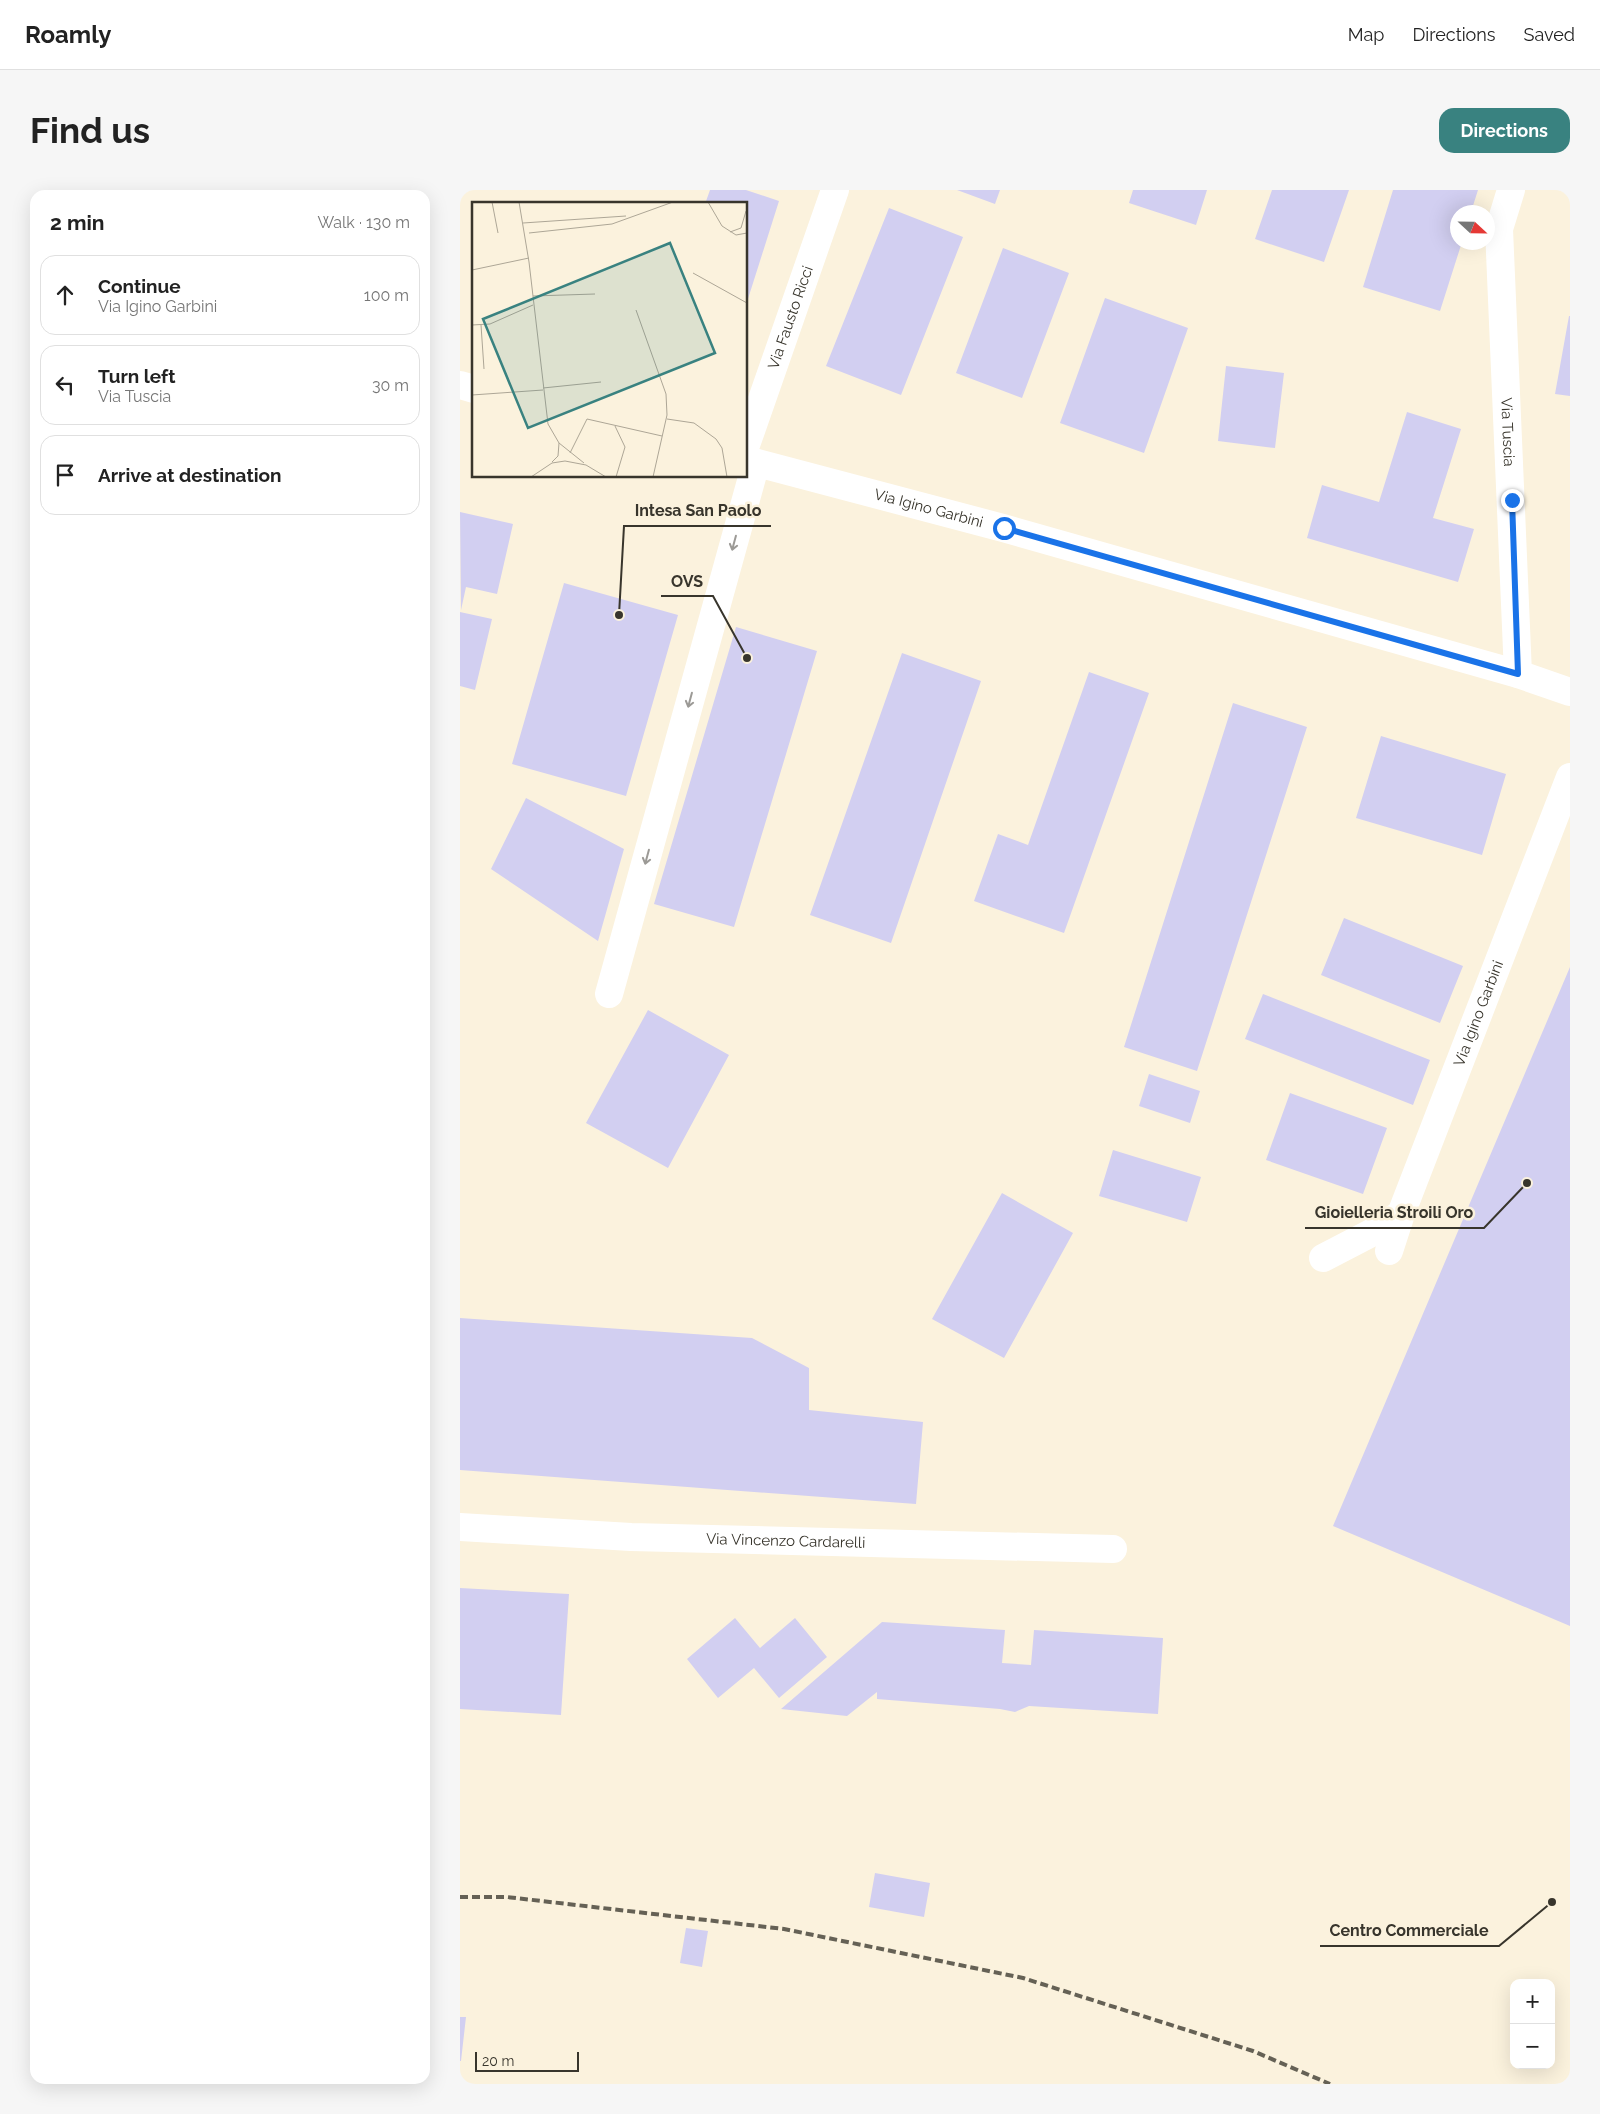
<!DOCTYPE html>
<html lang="en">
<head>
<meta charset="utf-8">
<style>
	:root { --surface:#fff; --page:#f6f6f6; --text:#222; --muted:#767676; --line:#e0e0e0; --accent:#398280 }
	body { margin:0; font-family:Raleway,sans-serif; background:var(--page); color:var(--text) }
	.controls { position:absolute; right:15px; bottom:15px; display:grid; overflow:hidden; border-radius:10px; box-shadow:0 5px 20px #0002 }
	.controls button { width:45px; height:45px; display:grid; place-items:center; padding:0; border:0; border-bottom:1px solid var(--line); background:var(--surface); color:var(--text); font:25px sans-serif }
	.compass { position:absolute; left:990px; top:15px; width:45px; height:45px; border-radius:50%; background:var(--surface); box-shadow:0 5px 20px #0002; rotate:112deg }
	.scale { position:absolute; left:15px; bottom:12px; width:104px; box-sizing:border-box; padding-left:5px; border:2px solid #38352c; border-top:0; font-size:14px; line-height:18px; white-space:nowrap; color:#38352c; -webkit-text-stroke:4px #fbf2dd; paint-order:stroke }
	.stop { position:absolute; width:15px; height:15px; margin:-11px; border:4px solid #1a73e8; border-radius:50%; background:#fff }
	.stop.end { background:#1a73e8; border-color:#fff; box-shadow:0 1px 5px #0008 }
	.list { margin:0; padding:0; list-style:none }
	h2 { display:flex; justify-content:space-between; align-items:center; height:65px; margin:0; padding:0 20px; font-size:21px }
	h2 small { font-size:16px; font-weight:400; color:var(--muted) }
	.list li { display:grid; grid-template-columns:32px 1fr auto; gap:15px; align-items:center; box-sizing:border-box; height:80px; margin:0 10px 10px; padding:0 10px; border:1px solid var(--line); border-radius:15px }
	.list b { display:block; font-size:19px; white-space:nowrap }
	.list p { margin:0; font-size:16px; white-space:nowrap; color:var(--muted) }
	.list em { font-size:16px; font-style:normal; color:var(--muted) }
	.icon { flex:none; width:28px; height:28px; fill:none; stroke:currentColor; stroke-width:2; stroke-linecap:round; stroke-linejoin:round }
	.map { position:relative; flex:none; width:1110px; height:1894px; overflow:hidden; border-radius:15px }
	header { display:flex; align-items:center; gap:30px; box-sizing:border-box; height:70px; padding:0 25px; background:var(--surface); border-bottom:1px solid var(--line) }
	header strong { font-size:24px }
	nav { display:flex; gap:28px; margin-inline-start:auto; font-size:18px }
	.intro { display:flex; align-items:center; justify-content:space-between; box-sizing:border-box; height:120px; padding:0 30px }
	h1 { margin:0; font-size:35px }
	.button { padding:12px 22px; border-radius:15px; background:var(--accent); color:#fff; font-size:18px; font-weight:700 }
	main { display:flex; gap:30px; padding:0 30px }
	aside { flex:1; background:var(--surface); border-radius:15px; box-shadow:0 5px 20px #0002 }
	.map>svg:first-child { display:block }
</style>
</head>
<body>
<header>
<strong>Roamly</strong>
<nav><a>Map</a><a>Directions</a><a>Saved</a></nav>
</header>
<div class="intro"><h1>Find us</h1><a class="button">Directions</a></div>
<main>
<aside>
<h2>2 min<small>Walk · 130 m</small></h2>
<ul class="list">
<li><svg class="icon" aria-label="ahead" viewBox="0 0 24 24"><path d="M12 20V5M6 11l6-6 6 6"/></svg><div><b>Continue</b><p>Via Igino Garbini</p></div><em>100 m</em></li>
<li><svg class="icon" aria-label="left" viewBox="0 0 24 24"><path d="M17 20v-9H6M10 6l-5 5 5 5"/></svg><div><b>Turn left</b><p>Via Tuscia</p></div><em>30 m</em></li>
<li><svg class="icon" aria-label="arrive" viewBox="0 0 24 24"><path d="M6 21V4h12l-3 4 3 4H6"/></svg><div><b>Arrive at destination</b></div></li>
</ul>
</aside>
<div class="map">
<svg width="1110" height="1894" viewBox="0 0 1110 1894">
	<rect width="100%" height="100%" fill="#fbf2dd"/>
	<path fill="#d2cff1" d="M250,0H286L319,11L287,112L286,14H245Z
		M497,0H540L535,14Z
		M673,0H747L736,35L669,13Z
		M812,0H889L864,72L795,49Z
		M933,0H1018L1011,22H998V52H1002L980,121L903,97Z
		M429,18L503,47L441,205L366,176Z
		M543,58L609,83L562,208L496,183Z
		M645,108L728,138L684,263L600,233Z
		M1109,126H1110V206L1095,204Z
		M766,176L824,183L815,258L758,251Z
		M947,222L1001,239L973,328L1014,339L998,392L847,348L862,295L919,312Z
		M0,322L53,334L37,404L6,397L1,420Z
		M104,393L218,425L166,606L52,574Z
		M0,422L32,429L15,500L0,496Z
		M276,437L357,461L274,737L194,714Z
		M442,463L521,491L431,753L350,725Z
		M629,482L689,503L604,743L514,711L538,644L568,655Z
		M773,513L847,537L737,881L664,857Z
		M921,546L1046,584L1022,665L896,628Z
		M66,608L164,659L138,751L31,679Z
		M884,728L1003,776L980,833L861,785Z
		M1110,777V1436L873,1336Z
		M803,804L970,870L953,915L785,849Z
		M188,820L269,865L208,978L126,933Z
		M689,884L740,901L730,933L679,916Z
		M830,903L927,938L903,1004L806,970Z
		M653,960L741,987L727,1032L639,1006Z
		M542,1003L613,1043L544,1168L472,1129Z
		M0,1128L292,1148L349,1178V1220L463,1232L456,1314L0,1280Z
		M0,1398L109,1404L101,1525L0,1519Z
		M275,1428L300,1458L335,1428L367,1467L319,1508L294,1478L258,1508L227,1469Z
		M422,1432L545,1440L542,1473L571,1475L574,1440L703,1448L698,1524L569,1516L555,1522L540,1519L417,1509V1502L387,1526L321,1519Z
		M415,1683L470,1693L464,1727L409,1717Z
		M226,1738L248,1741L242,1777L220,1773Z
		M0,1827H6L1,1871H0Z"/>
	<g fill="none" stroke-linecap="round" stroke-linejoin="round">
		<g stroke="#fff" stroke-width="28">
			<path id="s1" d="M1051,0L1039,39L1058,484"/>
			<path id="s2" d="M286,255L375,0"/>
			<path d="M149,804L296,273"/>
			<path id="s3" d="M929,1061L941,1024L1110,587"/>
			<path d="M863,1068L915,1041L941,1024"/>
			<path id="s4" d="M0,1337L171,1347L653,1359"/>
		</g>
		<g stroke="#fff" stroke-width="28">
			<path d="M0,195L14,199"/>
			<path id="s5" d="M286,270L543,338L1058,484L1110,502"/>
		</g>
		<path stroke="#656155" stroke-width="4" stroke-dasharray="8 4" stroke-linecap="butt" d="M0,1707H47L324,1739L563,1788L793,1861L870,1894"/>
	</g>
	<defs><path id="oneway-shaft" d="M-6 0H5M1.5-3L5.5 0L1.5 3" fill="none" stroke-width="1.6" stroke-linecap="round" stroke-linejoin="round" transform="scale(1.25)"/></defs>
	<g stroke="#9c9a96">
		<use href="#oneway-shaft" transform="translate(274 353) rotate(105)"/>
		<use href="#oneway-shaft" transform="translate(230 510) rotate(105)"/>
		<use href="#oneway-shaft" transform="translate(187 667) rotate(105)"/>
	</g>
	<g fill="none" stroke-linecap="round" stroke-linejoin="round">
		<path stroke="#1a73e8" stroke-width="6" d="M544,338L1058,484L1052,310"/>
	</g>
	<g text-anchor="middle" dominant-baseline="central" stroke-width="5" stroke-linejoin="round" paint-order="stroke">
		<g font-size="15" fill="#38352c" stroke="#fbf2dd">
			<text stroke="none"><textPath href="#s2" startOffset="135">Via Fausto Ricci</textPath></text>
			<text stroke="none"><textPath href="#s1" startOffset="244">Via Tuscia</textPath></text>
			<text stroke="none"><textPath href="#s5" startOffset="189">Via Igino Garbini</textPath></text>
			<text stroke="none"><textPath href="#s3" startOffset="254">Via Igino Garbini</textPath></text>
			<text stroke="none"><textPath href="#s4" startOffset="326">Via Vincenzo Cardarelli</textPath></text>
		</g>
	</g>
	<g transform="translate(12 12)">
		<rect width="275" height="275" fill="#fbf2dd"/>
		<path fill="none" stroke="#ada696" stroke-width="1" d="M20,0L26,31M47,0L57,60L76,222L87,241L112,261M236,0L250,24L264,33L275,31M51,21L154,14M258,30L269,26L274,9M57,31L140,22L201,0M0,68L57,56M221,71L275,101M61,94L123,92M164,108L194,192L195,213L181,275M0,123L18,122L61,103M9,123L12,167M71,186L129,180M0,193L71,188M195,217L222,221L244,237L250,246L255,275M143,224L153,245L144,275M98,251L115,217L190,234M80,260L86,254L87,241M59,275L80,261L93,259L114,263L134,275"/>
		<path fill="#398280" fill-opacity="0.15" stroke="#398280" stroke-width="2.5" d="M198,41L243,151L56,226L11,117Z"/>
		<rect width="275" height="275" fill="none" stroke="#38352c" stroke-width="2.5"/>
	</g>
	<path fill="none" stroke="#38352c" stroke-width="2" d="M159 425L164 336H311M287 468L253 406H201M1067 993L1024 1038H845M1092 1712L1039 1756H860"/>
	<g fill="#38352c" stroke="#fbf2dd" stroke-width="2">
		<circle cx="159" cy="425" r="5"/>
		<circle cx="287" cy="468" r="5"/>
		<circle cx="1067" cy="993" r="5"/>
		<circle cx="1092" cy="1712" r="5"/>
	</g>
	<g font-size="16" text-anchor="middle" font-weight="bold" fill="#38352c" stroke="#fbf2dd" stroke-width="5" stroke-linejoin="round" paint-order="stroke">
		<text x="238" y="326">Intesa San Paolo</text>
		<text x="227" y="397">OVS</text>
		<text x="934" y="1028">Gioielleria Stroili Oro</text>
		<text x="949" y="1746">Centro Commerciale</text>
	</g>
</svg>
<div class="controls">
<button>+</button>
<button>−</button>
</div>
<svg class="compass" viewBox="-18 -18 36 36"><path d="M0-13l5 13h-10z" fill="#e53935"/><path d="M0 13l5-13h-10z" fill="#767676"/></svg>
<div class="scale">20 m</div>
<div class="stop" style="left:544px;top:338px"></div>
<div class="stop end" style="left:1052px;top:310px"></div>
</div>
</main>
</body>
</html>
